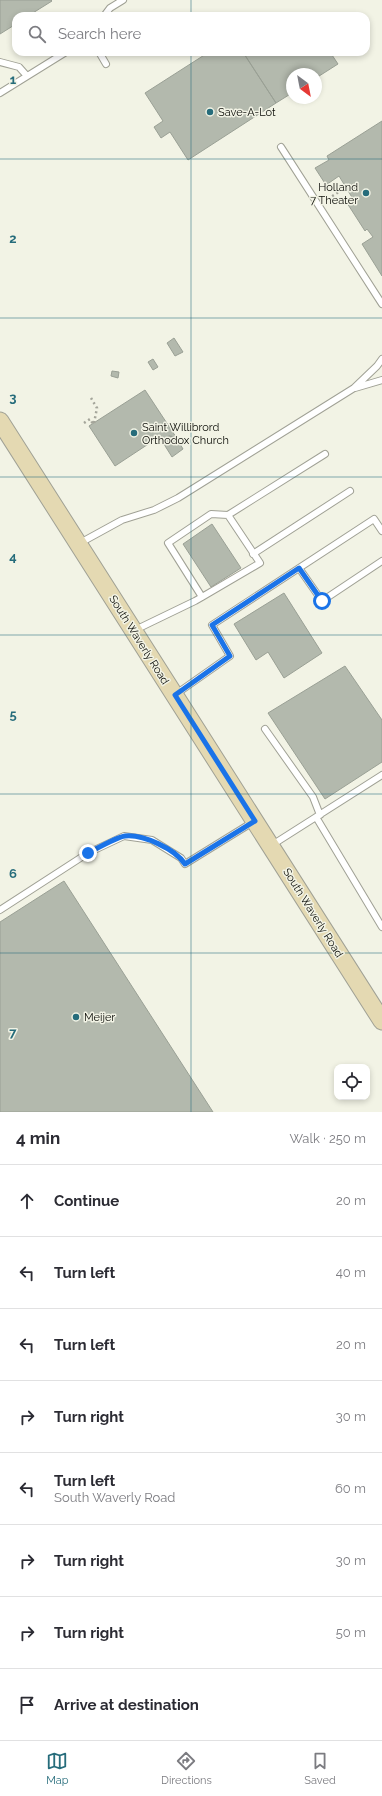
<!DOCTYPE html>
<html lang="en">
<head>
<meta charset="utf-8">
<style>
	:root { --surface:#fff; --page:#f7f7f7; --text:#2b2b33; --muted:#7c7c81; --line:#e1e1e2; --accent:#266c7b }
	body { margin:0; font-family:Raleway,sans-serif; background:var(--page); color:var(--text) }
	.controls { position:absolute; right:12px; bottom:12px; display:grid; overflow:hidden; border-radius:8px; box-shadow:0 2px 6px #0003 }
	.controls button { width:36px; height:36px; display:grid; place-items:center; padding:0; border:0; border-bottom:1px solid var(--line); background:var(--surface); color:var(--text); font:20px sans-serif }
	.compass { position:absolute; left:286px; top:68px; width:36px; height:36px; border-radius:50%; background:var(--surface); box-shadow:0 2px 6px #0003; rotate:148deg }
	.stop { position:absolute; width:12px; height:12px; margin:-9px; border:3px solid #1a73e8; border-radius:50%; background:#fff }
	.stop.end { background:#1a73e8; border-color:#fff; box-shadow:0 1px 4px #0008 }
	.list { margin:0; padding:0; list-style:none }
	h2 { display:flex; justify-content:space-between; align-items:center; height:52px; margin:0; padding:0 16px; font-size:17px }
	h2 small { font-size:13px; font-weight:400; color:var(--muted) }
	.list li { display:grid; grid-template-columns:26px 1fr auto; gap:12px; align-items:center; box-sizing:border-box; height:72px; padding:0 16px; border-top:1px solid var(--line) }
	.list b { display:block; font-size:15px; white-space:nowrap }
	.list p { margin:0; font-size:13px; white-space:nowrap; color:var(--muted) }
	.list em { font-size:13px; font-style:normal; color:var(--muted) }
	.icon { flex:none; width:22px; height:22px; fill:none; stroke:currentColor; stroke-width:2; stroke-linecap:round; stroke-linejoin:round }
	.map { position:relative; flex:none; width:382px; height:1112px; overflow:hidden }
	.search { position:absolute; background:var(--surface); box-shadow:0 2px 6px #0003; left:12px; right:12px; top:12px; height:44px; display:flex; align-items:center; gap:10px; box-sizing:border-box; padding:0 14px; border-radius:12px; color:var(--muted); font-size:15px }
	.sheet { height:628px; background:var(--surface) }
	nav { display:flex; justify-content:space-around; align-items:center; box-sizing:border-box; height:56px; border-top:1px solid var(--line); background:var(--surface); font-size:11px; color:var(--muted) }
	nav a { display:grid; justify-items:center; gap:2px }
	nav .on { color:var(--accent) }
	.map>svg:first-child { display:block }
</style>
</head>
<body>
<div class="map">
<svg width="382" height="1112" viewBox="0 0 382 1112">
	<rect width="100%" height="100%" fill="#f2f3e5"/>
	<path fill="#b3b9ad" stroke="#9aa095" d="M0,0H51L52,1L28,16H16V24L0,34Z
		M209,52H243L276,103L188,160L170,132L161,138L154,127L163,121L145,93Z
		M247,52H330L338,64L316,78V74H292V93L276,103L244,54Z
		M382,121V276L362,244L373,237L367,229L365,231L347,203L353,199L339,176L326,185L315,168L329,160L327,156Z
		M174,338L183,352L175,356L167,343Z
		M153,359L158,367L153,370L148,362Z
		M112,371L119,372L118,378L111,376Z
		M145,390L176,437L169,436L162,441L159,437L115,466L89,426Z
		M169,436L176,437L183,449L172,457L162,441Z
		M212,524L241,568L211,587L183,544Z
		M284,593L322,653L284,678L268,652L256,660L234,624Z
		M345,666L382,720V762L325,799L268,713Z
		M64,881L213,1112H0V922Z"/>
	<g fill="none" stroke-linecap="round" stroke-linejoin="round">
		<defs>
			<path id="service" d="M104,16L110,8L123,0
				M99,52L106,64
				M0,62L19,67L27,76
				M0,93L66,52
				M281,147L382,304
				M355,388L382,380
				M228,515L325,454
				M80,543L122,520L154,510L178,498L354,388L377,366L382,359
				M253,554L350,491
				M299,568L322,601L382,561
				M135,630L195,601L202,597L260,563L228,515L211,514L168,543L202,597
				M176,694L230,656L212,625L374,519L382,531
				M265,729L313,797L320,815
				M316,817L382,927
				M272,845L382,775
				M0,910L88,853L124,836L152,840L181,858L185,864L253,822"/>
			<path id="secondary" d="M0,421L382,1021"/>
		</defs>
		<use href="#service" stroke="#a0a195" stroke-width="8"/>
		<use href="#secondary" stroke="#a0a195" stroke-width="19"/>
		<path stroke="#a4a59a" stroke-width="2.5" stroke-dasharray="2 3" stroke-linecap="butt" d="M328,199L346,187
			M91,398L97,408L94,423
			M84,423L90,419L93,424"/>
		<use href="#service" stroke="#fff" stroke-width="6"/>
		<use href="#secondary" stroke="#e4d9b2" stroke-width="17"/>
	</g>
	<g fill="none" stroke-linecap="round" stroke-linejoin="round">
		<path stroke="#1a73e8" stroke-width="5" d="M88,853C96,849 117,837 125,836C143,834 175,849 185,864L255,821L175,695L230,656L212,625L299,568L322,601"/>
	</g>
	<path fill="none" stroke="#266c7b" stroke-width="1" stroke-opacity="0.55" d="M191,0V16M191,52V1112M0,159H382M0,318H382M0,477H382M0,635H382M0,794H382M0,953H382"/>
	<g fill="#266c7b" stroke="#f2f3e5" stroke-width="1.5">
		<circle cx="210" cy="112" r="4"/>
		<circle cx="366" cy="193" r="4"/>
		<circle cx="134" cy="433" r="4"/>
		<circle cx="76" cy="1017" r="4"/>
	</g>
	<g text-anchor="middle" dominant-baseline="central" stroke-width="3" stroke-linejoin="round" paint-order="stroke">
		<g font-size="11" fill="#0c0d08" stroke="#f2f3e5" text-anchor="start">
			<text x="218" y="112">Save-A-Lot</text>
			<text x="358" y="187" text-anchor="end">Holland<tspan x="358" dy="13">7 Theater</tspan></text>
			<text x="142" y="427">Saint Willibrord<tspan x="142" dy="13">Orthodox Church</tspan></text>
			<text x="84" y="1017">Meijer</text>
		</g>
		<g font-size="11" fill="#0c0d08" stroke="#f2f3e5">
			<text transform="translate(139 640) rotate(58)">South Waverly Road</text>
			<text transform="translate(313 913) rotate(58)">South Waverly Road</text>
		</g>
	</g>
	<g font-size="13" text-anchor="middle" font-weight="bold" fill="#266c7b" stroke="#f2f3e5" stroke-width="3" stroke-linejoin="round" paint-order="stroke">
		<text x="13" y="84">1</text>
		<text x="13" y="243">2</text>
		<text x="13" y="402">3</text>
		<text x="13" y="561">4</text>
		<text x="13" y="719">5</text>
		<text x="13" y="878">6</text>
		<text x="13" y="1037">7</text>
	</g>
</svg>
<div class="controls">
<button><svg class="icon" aria-label="locate" viewBox="0 0 24 24"><circle cx="12" cy="12" r="6"/><path d="M12 2v4M12 18v4M2 12h4M18 12h4"/></svg></button>
</div>
<svg class="compass" viewBox="-18 -18 36 36"><path d="M0-13l5 13h-10z" fill="#e53935"/><path d="M0 13l5-13h-10z" fill="#7c7c81"/></svg>
<div class="stop" style="left:322px;top:601px"></div>
<div class="stop end" style="left:88px;top:853px"></div>
<div class="search"><svg class="icon" aria-label="search" viewBox="0 0 24 24"><circle cx="10" cy="10" r="6"/><path d="M15 15l6 6"/></svg>Search here</div>
</div>
<section class="sheet">
<h2>4 min<small>Walk · 250 m</small></h2>
<ul class="list">
<li><svg class="icon" aria-label="ahead" viewBox="0 0 24 24"><path d="M12 20V5M6 11l6-6 6 6"/></svg><div><b>Continue</b></div><em>20 m</em></li>
<li><svg class="icon" aria-label="left" viewBox="0 0 24 24"><path d="M17 20v-9H6M10 6l-5 5 5 5"/></svg><div><b>Turn left</b></div><em>40 m</em></li>
<li><svg class="icon" aria-label="left" viewBox="0 0 24 24"><path d="M17 20v-9H6M10 6l-5 5 5 5"/></svg><div><b>Turn left</b></div><em>20 m</em></li>
<li><svg class="icon" aria-label="right" viewBox="0 0 24 24"><path d="M7 20v-9h11M14 6l5 5-5 5"/></svg><div><b>Turn right</b></div><em>30 m</em></li>
<li><svg class="icon" aria-label="left" viewBox="0 0 24 24"><path d="M17 20v-9H6M10 6l-5 5 5 5"/></svg><div><b>Turn left</b><p>South Waverly Road</p></div><em>60 m</em></li>
<li><svg class="icon" aria-label="right" viewBox="0 0 24 24"><path d="M7 20v-9h11M14 6l5 5-5 5"/></svg><div><b>Turn right</b></div><em>30 m</em></li>
<li><svg class="icon" aria-label="right" viewBox="0 0 24 24"><path d="M7 20v-9h11M14 6l5 5-5 5"/></svg><div><b>Turn right</b></div><em>50 m</em></li>
<li><svg class="icon" aria-label="arrive" viewBox="0 0 24 24"><path d="M6 21V4h12l-3 4 3 4H6"/></svg><div><b>Arrive at destination</b></div></li>
</ul>
</section>
<nav>
<a class="on"><svg class="icon" aria-label="map" viewBox="0 0 24 24"><path d="M3 6l6-2 6 2 6-2v14l-6 2-6-2-6 2zM9 4v14M15 6v14"/></svg>Map</a>
<a><svg class="icon" aria-label="directions" viewBox="0 0 24 24"><path d="M12 3l9 9-9 9-9-9zM9 14v-3h6M13 9l2 2-2 2"/></svg>Directions</a>
<a><svg class="icon" aria-label="saved" viewBox="0 0 24 24"><path d="M7 4h10v16l-5-4-5 4z"/></svg>Saved</a>
</nav>
</body>
</html>
